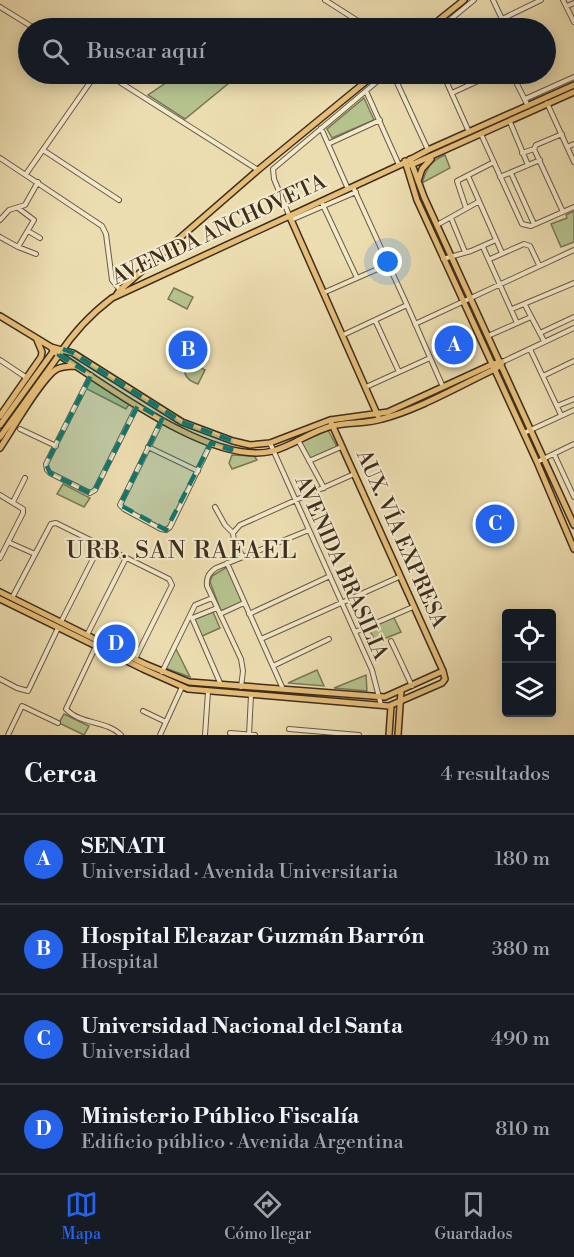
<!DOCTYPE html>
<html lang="es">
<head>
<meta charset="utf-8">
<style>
	:root { --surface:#171b24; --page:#20242c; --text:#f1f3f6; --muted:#9ea1a6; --line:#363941; --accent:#2563eb }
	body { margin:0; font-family:"Libre Bodoni",serif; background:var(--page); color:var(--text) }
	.controls { position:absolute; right:18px; bottom:18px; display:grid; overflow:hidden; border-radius:6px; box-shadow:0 3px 15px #0003 }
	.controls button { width:54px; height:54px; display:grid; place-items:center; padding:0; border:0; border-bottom:2px solid var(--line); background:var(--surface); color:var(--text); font:30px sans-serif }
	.you { position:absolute; left:388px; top:262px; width:21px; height:21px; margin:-15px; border:4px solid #fff; border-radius:50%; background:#1a73e8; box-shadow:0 0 0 9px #1a73e833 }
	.badge { display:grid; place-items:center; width:39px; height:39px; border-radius:50%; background:var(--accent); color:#fff; font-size:20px; font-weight:700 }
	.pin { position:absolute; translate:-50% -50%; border:3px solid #fff; box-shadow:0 2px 6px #0006 }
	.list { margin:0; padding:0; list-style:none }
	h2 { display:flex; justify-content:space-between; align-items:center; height:78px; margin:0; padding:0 24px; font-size:26px }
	h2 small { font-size:20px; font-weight:400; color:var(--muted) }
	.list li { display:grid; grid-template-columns:39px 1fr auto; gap:18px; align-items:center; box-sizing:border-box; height:90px; padding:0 24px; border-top:2px solid var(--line) }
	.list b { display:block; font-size:22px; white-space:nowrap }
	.list p { margin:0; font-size:20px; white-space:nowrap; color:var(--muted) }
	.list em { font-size:20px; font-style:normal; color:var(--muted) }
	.icon { flex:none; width:33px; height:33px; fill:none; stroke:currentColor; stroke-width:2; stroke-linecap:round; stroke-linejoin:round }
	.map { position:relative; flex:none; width:574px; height:735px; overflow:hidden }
	.search { position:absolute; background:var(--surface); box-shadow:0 3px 15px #0003; left:18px; right:18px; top:18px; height:66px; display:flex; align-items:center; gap:15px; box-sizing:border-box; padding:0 21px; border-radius:33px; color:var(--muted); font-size:22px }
	.sheet { height:438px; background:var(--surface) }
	nav { display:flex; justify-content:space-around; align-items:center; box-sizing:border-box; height:84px; border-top:2px solid var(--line); background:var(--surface); font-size:16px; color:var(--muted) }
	nav a { display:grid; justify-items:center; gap:3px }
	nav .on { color:var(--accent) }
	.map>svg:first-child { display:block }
</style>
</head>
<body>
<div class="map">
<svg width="574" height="735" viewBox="0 0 574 735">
	<rect width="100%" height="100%" fill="#ecddb0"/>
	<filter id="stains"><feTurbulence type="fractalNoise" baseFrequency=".00333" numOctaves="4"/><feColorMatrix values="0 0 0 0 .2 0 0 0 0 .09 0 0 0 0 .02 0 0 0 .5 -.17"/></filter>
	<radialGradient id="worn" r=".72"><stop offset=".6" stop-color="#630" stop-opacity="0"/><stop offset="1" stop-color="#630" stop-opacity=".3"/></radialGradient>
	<path fill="#b5c28d" stroke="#797856" stroke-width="1.5" d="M179,74H240L185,119L148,95Z
		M364,98L374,120L332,138L327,129Z
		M445,155L450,168L422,183C427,168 430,161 445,155Z
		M574,211V242L561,247L551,224L567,218L566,215Z
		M174,288L193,297L187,309L168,299Z
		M190,359L203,365L201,368L205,370L198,384C188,381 182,374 185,362Z
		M90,379L130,403L126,409L85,388Z
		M328,430L337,447L309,459L300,441Z
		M232,455L254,456L257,460L232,469L229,463Z
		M63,484L90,498L84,507L57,494Z
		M227,567L242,602L221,611L210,582L212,576Z
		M213,612L220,628L200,637L193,620Z
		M393,616L401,632L376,642L368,627Z
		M175,647L190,677L165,668Z
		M317,670L324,686L288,683Z
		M366,675L367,691L334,688Z
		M64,714L89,726L84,735L59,723Z"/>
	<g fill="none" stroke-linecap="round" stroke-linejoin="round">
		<defs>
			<path id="minor" d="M325,0L369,28
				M493,0L502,19
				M563,0L574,22
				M567,6L574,3
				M0,7L34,28
				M440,28L474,0
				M493,28L502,19L541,0
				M107,74L258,170
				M393,74L428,150
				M443,74L469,132
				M512,74L528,106
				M366,91L399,165
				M452,93L493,74
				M525,99L574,77
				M547,103L574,162
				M510,122L528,165
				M321,128L348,189
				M481,134L522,224L531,226L574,207
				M328,144L380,120
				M567,147L574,144
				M534,149L563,212
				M43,150L119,200
				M522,153L534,149L536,145L562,134
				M0,158L102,226L106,234L112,280L120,290
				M511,173L534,224
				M26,174L91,81
				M468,176L502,253
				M500,177L540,160
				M353,187L407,305
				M321,201L357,278
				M466,208L457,181L494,162
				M289,215L274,179L273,169L386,74
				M451,218L465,252
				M0,220L9,210L25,205L38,182
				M291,220L356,192
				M437,225L478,202
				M28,231L40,238
				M0,237L18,247L36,254
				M18,247L34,220L18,208
				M483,247L517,323
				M443,259L471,251L496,240
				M490,259L524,244L530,246L539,265
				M323,293L389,264
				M525,305L544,341
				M512,309L574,283
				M375,320L399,372
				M415,324L574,250
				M540,333L574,317
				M343,335L407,305L443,387
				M488,336L531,317
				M530,349L561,415
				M0,360L27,378
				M502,362L574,328
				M91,375L46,464L47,470L50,473L90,493L95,490L137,406
				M543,376L574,361
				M366,387L430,358
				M557,406L574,399
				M162,420L120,505L124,509L161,529L166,530L170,527L211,443
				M20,429L56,446
				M524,433L574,410
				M298,440L324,488
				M270,443L372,670L381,705
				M148,447L198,471
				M554,454L574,497
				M309,461L341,447
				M537,462L574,444
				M0,495L23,509V513L0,558
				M13,502L25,478
				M215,507L225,525L233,533L234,541L243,557
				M233,533L240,525L354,474
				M8,542L35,554
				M227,563L283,689
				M12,598L51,524L56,523L169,579L172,585L135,659
				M220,614L244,603
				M249,614L330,576
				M192,618L221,685
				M192,618L217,608
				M61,622L100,545
				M355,632L413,607
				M87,635L126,558
				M261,639L399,577
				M391,641L412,686
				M96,646L66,709C81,725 106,720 121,735
				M273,666L329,639
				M162,672L195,605L212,598
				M0,679L17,688L28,691L58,628
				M241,687L243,671L241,659L207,586C206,577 209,573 216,568L309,530
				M143,711L166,722
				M289,729L359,735
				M230,733L255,735
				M8,735L22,706L58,723
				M160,735L182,687
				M205,735L208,692
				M249,735L251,695"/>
			<path id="major" d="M429,28L464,0
				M410,159L424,197L574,525
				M405,161L417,200L537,462L574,549
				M411,165L574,92
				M418,181L422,169L431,159
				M289,215L378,416
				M117,294L120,290L258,170L375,74
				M0,316L51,347L73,353L182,422L233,441L250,445L270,443L330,420L388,412L493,364L502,362
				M51,347L53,351C105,384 212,467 273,451C294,445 312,431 332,426C349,422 366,424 382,419C418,410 461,385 495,369L501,365L502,362
				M0,416L41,357L42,352L37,340
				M0,425L55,349
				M0,437L59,355C73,333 91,314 112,298L402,164L428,150L574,85
				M0,448C11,432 42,377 57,369C63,366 70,366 76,366
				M0,592L145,664L189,682L385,697L443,671
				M0,599L143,669L188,689L389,706L442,683L445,679L443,671L330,420
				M389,735L391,706
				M398,735L401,691"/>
		</defs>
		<use href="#minor" stroke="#695a44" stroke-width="6"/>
		<use href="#major" stroke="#3d2e20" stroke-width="8"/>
		<use href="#minor" stroke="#f3e9cc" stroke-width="4"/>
		<use href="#major" stroke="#e6be78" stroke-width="5"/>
	</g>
	<path fill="#0f766e" fill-opacity="0.2" stroke="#0f766e" stroke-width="4.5" stroke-dasharray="12 8" stroke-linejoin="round" d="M63,349L73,353L182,422L233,441L231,450L211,443L166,530L120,505L162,419L138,405L95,490L90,493L50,473L46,464L91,375L59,355Z"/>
	<g text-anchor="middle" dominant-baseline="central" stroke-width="4.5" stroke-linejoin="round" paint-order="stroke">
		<g font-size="21" fill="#3d2e20" stroke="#f3e9cc">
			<text transform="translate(219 230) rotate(-25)">AVENIDA ANCHOVETA</text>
			<text transform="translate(401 539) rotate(66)">AUX. VÍA EXPRESA</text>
			<text transform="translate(341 568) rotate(66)">AVENIDA BRASILIA</text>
		</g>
		<g font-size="24" letter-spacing="1.5" fill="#3d2e20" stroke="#f3e9cc">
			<text x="182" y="551">URB. SAN RAFAEL</text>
		</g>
	</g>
	<rect width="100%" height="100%" filter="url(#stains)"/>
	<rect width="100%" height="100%" fill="url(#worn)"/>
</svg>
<div class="controls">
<button><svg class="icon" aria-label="locate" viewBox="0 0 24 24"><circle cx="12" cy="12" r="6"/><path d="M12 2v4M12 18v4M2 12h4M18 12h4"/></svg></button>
<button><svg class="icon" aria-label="layers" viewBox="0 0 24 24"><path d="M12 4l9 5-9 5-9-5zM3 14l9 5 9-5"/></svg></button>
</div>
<div class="you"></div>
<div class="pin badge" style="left:454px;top:345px">A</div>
<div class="pin badge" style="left:188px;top:350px">B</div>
<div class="pin badge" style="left:495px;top:524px">C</div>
<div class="pin badge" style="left:116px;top:644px">D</div>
<div class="search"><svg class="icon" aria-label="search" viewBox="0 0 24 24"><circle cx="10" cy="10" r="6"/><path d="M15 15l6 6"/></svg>Buscar aquí</div>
</div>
<section class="sheet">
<h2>Cerca<small>4 resultados</small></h2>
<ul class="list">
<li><span class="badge">A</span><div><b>SENATI</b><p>Universidad · Avenida Universitaria</p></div><em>180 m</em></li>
<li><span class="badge">B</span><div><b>Hospital Eleazar Guzmán Barrón</b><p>Hospital</p></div><em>380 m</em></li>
<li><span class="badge">C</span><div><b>Universidad Nacional del Santa</b><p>Universidad</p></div><em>490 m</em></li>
<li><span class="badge">D</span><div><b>Ministerio Público Fiscalía</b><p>Edificio público · Avenida Argentina</p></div><em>810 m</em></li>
</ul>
</section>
<nav>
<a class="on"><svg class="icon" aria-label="map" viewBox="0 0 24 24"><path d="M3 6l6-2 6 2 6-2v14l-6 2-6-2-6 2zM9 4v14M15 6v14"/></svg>Mapa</a>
<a><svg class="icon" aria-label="directions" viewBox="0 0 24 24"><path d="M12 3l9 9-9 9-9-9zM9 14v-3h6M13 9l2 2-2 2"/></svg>Cómo llegar</a>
<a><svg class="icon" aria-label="saved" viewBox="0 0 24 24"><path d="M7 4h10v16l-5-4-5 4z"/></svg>Guardados</a>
</nav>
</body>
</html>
